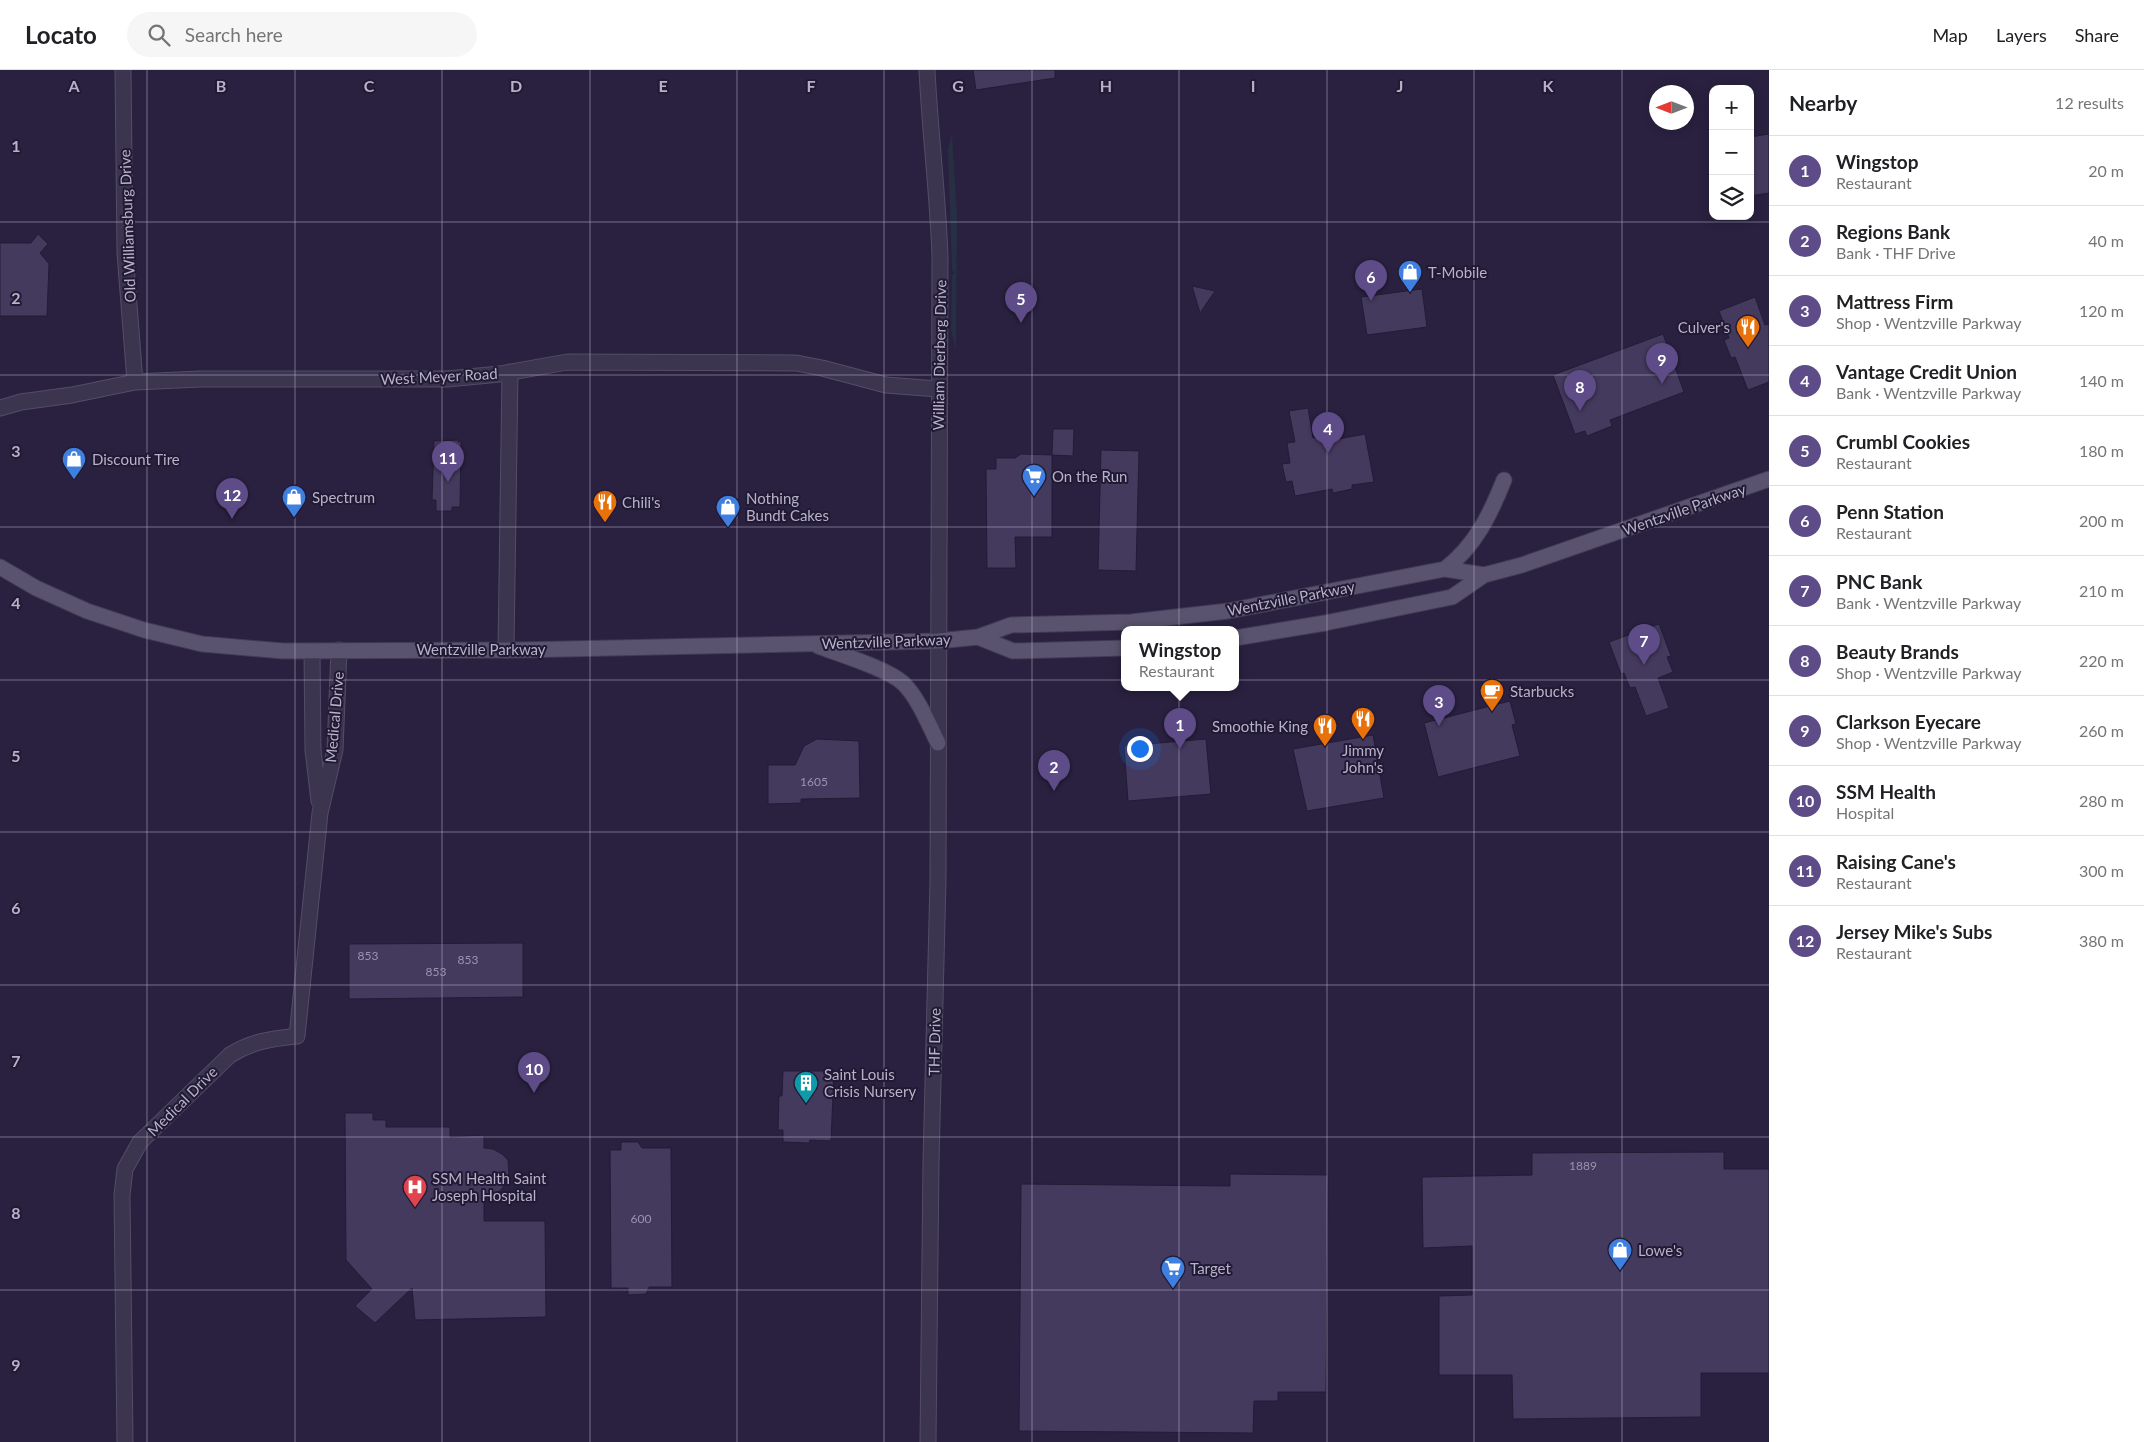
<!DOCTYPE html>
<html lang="en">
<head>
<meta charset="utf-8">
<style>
	:root { --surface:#fff; --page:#f6f6f6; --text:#202124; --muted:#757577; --line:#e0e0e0; --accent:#5d4c87 }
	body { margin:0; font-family:Lato,sans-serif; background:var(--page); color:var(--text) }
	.controls { position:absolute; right:15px; top:15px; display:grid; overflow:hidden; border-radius:10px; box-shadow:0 2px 12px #0003 }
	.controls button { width:45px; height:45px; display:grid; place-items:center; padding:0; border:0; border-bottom:1px solid var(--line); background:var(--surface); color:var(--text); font:25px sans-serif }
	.compass { position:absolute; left:1649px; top:15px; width:45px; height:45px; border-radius:50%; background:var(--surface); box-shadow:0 2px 12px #0003; rotate:270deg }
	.you { position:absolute; left:1139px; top:678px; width:18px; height:18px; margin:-12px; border:4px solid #fff; border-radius:50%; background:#1a73e8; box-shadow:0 0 0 8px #1a73e833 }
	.badge { display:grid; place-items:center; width:32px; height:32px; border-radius:50%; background:var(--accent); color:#fff; font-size:16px; font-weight:700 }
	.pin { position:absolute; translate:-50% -41px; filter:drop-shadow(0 1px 2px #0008) }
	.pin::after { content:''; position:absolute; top:26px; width:18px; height:15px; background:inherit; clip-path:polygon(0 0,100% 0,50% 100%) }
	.popup { position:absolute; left:1121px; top:556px; width:118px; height:65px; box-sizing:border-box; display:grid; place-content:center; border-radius:10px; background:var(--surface); filter:drop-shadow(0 1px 4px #0005); font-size:16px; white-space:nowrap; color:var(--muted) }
	.popup b { font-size:19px; color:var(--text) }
	.popup::after { content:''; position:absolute; left:50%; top:100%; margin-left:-10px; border:10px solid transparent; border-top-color:var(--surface) }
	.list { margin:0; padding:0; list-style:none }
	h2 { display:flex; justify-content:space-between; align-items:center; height:65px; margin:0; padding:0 20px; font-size:21px }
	h2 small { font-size:16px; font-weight:400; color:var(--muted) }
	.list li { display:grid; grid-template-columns:32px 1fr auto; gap:15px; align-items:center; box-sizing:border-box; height:70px; padding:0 20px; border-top:1px solid var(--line) }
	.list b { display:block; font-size:19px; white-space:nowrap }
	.list p { margin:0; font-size:16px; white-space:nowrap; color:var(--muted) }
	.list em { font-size:16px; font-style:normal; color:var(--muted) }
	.icon { flex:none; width:28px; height:28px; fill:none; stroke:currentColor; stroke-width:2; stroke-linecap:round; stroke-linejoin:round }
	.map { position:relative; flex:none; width:1769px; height:1372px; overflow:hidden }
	header { display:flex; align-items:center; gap:30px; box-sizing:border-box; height:70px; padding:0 25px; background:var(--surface); border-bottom:1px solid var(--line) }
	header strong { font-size:24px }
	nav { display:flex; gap:28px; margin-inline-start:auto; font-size:18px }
	.search { width:350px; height:45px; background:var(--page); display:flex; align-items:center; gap:12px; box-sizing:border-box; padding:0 18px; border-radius:28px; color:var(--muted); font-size:19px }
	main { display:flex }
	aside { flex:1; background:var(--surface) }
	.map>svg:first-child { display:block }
</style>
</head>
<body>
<header>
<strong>Locato</strong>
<div class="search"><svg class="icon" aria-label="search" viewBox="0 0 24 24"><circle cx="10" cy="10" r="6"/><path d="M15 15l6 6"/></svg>Search here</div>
<nav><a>Map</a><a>Layers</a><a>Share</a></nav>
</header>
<main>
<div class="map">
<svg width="1769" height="1372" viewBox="0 0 1769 1372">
	<rect width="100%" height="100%" fill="#29213f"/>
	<path fill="#272f45" d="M952,64L957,145L956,280L951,260L952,205L954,204V201H952L948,80Z"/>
	<path fill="#443a5e" stroke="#231c36" d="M973,0H1055V8L976,20Z
		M1769,64V123L1750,126V67Z
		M38,164L48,174L40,183L49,194L47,246H0V173H31Z
		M1192,216L1215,221L1200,243Z
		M1422,219L1427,257L1367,265L1361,227Z
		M1755,227L1765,255L1769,254V312L1748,320L1735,287L1731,288L1724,270L1729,268L1719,241Z
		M1663,264L1684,322L1610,350L1612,356L1587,366L1585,361L1575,364L1553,305Z
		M1308,338L1313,368L1332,365L1333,370L1365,364L1374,412L1352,415V419L1333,423L1332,419L1295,426L1292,411L1286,412L1282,394L1290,393L1287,373L1295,372L1289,341Z
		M1053,359H1074L1073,386L1052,385Z
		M459,370L458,372L461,371L460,437H452V441H436V430H432L434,371Z
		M1101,380L1139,381L1136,501L1098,500Z
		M1021,384L1052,385V467H1015L1016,498H987L986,399H996V388H1015Z
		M1659,554L1671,586L1667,587L1673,602L1658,608L1669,638L1646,646L1635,617L1630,618L1624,603L1621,604L1609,572Z
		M1510,631L1516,654L1512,655L1520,686L1438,707L1424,653Z
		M1373,665L1384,728L1307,741L1293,679Z
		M817,669L859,671L860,728L801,729V733L768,734V695H795L804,676Z
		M1206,669L1211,724L1128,731L1124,676Z
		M523,873V927L349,929V874Z
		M783,1001H834L831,1071L810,1070L809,1073L783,1072V1060H778L779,1026H782Z
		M345,1043H373V1050H386V1057H450V1067L484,1065V1078L493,1079L502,1084L508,1090L509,1108L501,1120L496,1123L484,1124V1151H545L546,1247L415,1250L412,1218L375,1253L355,1236L372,1219L346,1190Z
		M621,1072H638L642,1078H671L672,1217H649L646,1224L628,1225V1218H611L610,1080H621Z
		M1724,1082V1099H1769V1303H1701V1347L1513,1349L1512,1305H1439V1226L1472,1225V1176L1423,1178L1422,1107L1532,1105V1083Z
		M1230,1104L1328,1105L1326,1322H1278V1331H1254L1253,1363L1019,1361L1021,1114L1230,1116Z"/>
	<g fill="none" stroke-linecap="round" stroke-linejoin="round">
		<defs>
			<path id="minor" d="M123,0L125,183L135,312
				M927,0C930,63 938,125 940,187L938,810L931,1092L928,1372
				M0,338L21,332L72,325L135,312L200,309H447L500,304L567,292L796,293L822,298L886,315L938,319
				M506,580L510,302
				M312,581L313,680L319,731
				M125,1372L122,1125L125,1099L140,1072L230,985C252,971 271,969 297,966L320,743L335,680L339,580"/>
			<path id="primary" d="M0,497L36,518L87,541L144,560L202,574L283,581L518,580L938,571L978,567L1011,555L1131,552L1228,541L1445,499L1484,505
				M1445,499C1475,476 1490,445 1504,410
				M978,567L1013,581L1125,578
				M1235,568L1325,553L1452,527L1484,505L1522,495L1769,409
				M818,576C839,584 888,599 903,613C919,629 928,653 938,673"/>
		</defs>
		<use href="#minor" stroke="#544d67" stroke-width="17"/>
		<use href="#primary" stroke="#423b55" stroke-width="17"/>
		<use href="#minor" stroke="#3c354f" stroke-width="15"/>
		<use href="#primary" stroke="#5a536f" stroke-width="15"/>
	</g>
	<path fill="none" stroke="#b8b1ca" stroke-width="1" stroke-opacity="0.55" d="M147,0V1372M295,0V1372M442,0V1372M590,0V1372M737,0V1372M884,0V1372M1032,0V1372M1179,0V1372M1327,0V1372M1474,0V1372M1622,0V1372M0,152H1769M0,305H1769M0,457H1769M0,610H1769M0,762H1769M0,915H1769M0,1067H1769M0,1220H1769"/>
	<defs>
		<symbol id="shop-pin" viewBox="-11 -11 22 30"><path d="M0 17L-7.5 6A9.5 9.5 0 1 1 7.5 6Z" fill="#3f7fe0" stroke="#211a34"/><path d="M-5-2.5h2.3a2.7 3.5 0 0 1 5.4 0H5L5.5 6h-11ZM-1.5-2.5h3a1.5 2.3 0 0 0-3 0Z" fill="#fff"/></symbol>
		<symbol id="restaurant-pin" viewBox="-11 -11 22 30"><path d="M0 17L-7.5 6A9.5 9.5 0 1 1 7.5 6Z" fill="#e8710a" stroke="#211a34"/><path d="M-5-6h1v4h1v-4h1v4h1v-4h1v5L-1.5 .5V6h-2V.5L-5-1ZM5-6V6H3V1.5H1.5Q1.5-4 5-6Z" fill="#fff"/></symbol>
		<symbol id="supermarket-pin" viewBox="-11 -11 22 30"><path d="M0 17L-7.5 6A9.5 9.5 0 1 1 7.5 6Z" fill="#3f7fe0" stroke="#211a34"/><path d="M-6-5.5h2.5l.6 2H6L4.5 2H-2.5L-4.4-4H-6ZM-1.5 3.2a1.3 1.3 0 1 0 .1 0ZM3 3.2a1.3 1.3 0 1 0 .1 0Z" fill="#fff"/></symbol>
		<symbol id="cafe-pin" viewBox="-11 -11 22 30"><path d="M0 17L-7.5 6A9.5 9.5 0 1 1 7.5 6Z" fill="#e8710a" stroke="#211a34"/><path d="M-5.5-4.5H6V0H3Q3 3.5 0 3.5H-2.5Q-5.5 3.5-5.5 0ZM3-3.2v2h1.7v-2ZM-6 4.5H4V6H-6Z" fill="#fff"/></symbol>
		<symbol id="building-pin" viewBox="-11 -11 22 30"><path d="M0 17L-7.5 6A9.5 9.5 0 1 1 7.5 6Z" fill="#0f9aa8" stroke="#211a34"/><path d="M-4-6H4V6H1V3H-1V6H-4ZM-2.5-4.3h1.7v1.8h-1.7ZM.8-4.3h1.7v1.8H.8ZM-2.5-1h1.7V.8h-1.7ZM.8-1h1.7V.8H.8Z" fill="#fff"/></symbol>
		<symbol id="hospital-pin" viewBox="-11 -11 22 30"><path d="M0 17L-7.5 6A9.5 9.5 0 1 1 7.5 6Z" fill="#e0444e" stroke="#211a34"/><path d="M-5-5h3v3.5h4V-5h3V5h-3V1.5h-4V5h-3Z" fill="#fff"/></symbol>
	</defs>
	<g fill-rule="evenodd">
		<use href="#shop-pin" x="1396" y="188" width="28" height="38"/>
		<use href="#restaurant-pin" x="1734" y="243" width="28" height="38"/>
		<use href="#shop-pin" x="60" y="375" width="28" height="38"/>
		<use href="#supermarket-pin" x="1020" y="392" width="28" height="38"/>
		<use href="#shop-pin" x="280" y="413" width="28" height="38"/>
		<use href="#restaurant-pin" x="591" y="418" width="28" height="38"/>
		<use href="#shop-pin" x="714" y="423" width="28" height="38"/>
		<use href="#cafe-pin" x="1478" y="607" width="28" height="38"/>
		<use href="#restaurant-pin" x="1349" y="635" width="28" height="38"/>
		<use href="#restaurant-pin" x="1311" y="642" width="28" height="38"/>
		<use href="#building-pin" x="792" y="999" width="28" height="38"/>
		<use href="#hospital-pin" x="401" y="1103" width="28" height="38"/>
		<use href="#shop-pin" x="1606" y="1166" width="28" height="38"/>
		<use href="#supermarket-pin" x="1159" y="1184" width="28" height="38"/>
	</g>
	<g text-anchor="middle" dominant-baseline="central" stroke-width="4" stroke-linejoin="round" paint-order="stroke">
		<g font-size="12" fill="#9b93af">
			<text x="814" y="711">1605</text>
			<text x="368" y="885">853</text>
			<text x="468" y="889">853</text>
			<text x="436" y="901">853</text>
			<text x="1583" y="1095">1889</text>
			<text x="641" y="1148">600</text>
		</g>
		<g font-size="15" fill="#b8b1ca" stroke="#211a34">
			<text transform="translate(127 156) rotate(-92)">Old Williamsburg Drive</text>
			<text transform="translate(939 285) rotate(-89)">William Dierberg Drive</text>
			<text transform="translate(439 306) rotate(-3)">West Meyer Road</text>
			<text transform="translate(1684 439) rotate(-19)">Wentzville Parkway</text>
			<text transform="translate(1291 528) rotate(-11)">Wentzville Parkway</text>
			<text transform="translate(886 571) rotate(-2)">Wentzville Parkway</text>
			<text x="481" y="579">Wentzville Parkway</text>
			<text transform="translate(334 647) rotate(-85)">Medical Drive</text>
			<text transform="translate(934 972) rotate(-89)">THF Drive</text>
			<text transform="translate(182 1031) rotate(-45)">Medical Drive</text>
		</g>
		<g font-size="15" fill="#b8b1ca" stroke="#211a34" text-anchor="start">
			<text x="1428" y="202">T-Mobile</text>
			<text x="1730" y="257" text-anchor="end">Culver's</text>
			<text x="92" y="389">Discount Tire</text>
			<text x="1052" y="406">On the Run</text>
			<text x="312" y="427">Spectrum</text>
			<text x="746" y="428">Nothing<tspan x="746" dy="17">Bundt Cakes</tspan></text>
			<text x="622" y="432">Chili's</text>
			<text x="1510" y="621">Starbucks</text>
			<text x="1308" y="656" text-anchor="end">Smoothie King</text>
			<text x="1363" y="680" text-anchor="middle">Jimmy<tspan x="1363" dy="17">John's</tspan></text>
			<text x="824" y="1004">Saint Louis<tspan x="824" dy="17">Crisis Nursery</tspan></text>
			<text x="432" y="1108">SSM Health Saint<tspan x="432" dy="17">Joseph Hospital</tspan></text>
			<text x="1638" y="1180">Lowe's</text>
			<text x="1190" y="1198">Target</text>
		</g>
	</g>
	<g font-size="16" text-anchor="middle" font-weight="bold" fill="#b8b1ca" stroke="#211a34" stroke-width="4" stroke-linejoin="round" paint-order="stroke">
		<text x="74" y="22">A</text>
		<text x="221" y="22">B</text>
		<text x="369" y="22">C</text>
		<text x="516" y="22">D</text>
		<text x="663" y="22">E</text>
		<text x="811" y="22">F</text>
		<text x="958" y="22">G</text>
		<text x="1106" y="22">H</text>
		<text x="1253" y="22">I</text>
		<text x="1400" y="22">J</text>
		<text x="1548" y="22">K</text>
		<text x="16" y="82">1</text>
		<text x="16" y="234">2</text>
		<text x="16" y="387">3</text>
		<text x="16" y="539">4</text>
		<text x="16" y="692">5</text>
		<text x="16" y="844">6</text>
		<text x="16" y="997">7</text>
		<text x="16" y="1149">8</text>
		<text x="16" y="1301">9</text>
	</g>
</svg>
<div class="controls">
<button>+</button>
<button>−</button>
<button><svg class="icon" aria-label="layers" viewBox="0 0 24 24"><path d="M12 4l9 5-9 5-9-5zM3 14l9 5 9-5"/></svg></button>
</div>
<svg class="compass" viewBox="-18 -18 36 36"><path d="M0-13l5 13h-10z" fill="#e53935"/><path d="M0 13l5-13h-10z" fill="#757577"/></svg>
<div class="you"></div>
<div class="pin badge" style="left:1180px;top:679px">1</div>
<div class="popup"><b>Wingstop</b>Restaurant</div>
<div class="pin badge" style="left:1054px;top:721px">2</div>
<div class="pin badge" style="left:1439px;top:656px">3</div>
<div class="pin badge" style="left:1328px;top:383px">4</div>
<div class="pin badge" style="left:1021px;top:253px">5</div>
<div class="pin badge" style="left:1371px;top:231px">6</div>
<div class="pin badge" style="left:1644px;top:595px">7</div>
<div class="pin badge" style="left:1580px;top:341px">8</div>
<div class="pin badge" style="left:1662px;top:314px">9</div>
<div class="pin badge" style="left:534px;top:1023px">10</div>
<div class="pin badge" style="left:448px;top:412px">11</div>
<div class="pin badge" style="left:232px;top:449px">12</div>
</div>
<aside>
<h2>Nearby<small>12 results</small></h2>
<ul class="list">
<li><span class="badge">1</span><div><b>Wingstop</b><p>Restaurant</p></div><em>20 m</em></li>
<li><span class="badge">2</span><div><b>Regions Bank</b><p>Bank · THF Drive</p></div><em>40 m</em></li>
<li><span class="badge">3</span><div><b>Mattress Firm</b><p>Shop · Wentzville Parkway</p></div><em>120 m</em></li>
<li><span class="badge">4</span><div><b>Vantage Credit Union</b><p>Bank · Wentzville Parkway</p></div><em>140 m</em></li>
<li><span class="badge">5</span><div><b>Crumbl Cookies</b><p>Restaurant</p></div><em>180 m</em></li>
<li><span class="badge">6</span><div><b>Penn Station</b><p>Restaurant</p></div><em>200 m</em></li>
<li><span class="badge">7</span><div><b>PNC Bank</b><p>Bank · Wentzville Parkway</p></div><em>210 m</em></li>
<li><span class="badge">8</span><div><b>Beauty Brands</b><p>Shop · Wentzville Parkway</p></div><em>220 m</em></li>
<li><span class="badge">9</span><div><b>Clarkson Eyecare</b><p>Shop · Wentzville Parkway</p></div><em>260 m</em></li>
<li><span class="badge">10</span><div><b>SSM Health</b><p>Hospital</p></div><em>280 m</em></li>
<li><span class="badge">11</span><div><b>Raising Cane's</b><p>Restaurant</p></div><em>300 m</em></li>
<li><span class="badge">12</span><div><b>Jersey Mike's Subs</b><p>Restaurant</p></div><em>380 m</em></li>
</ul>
</aside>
</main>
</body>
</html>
